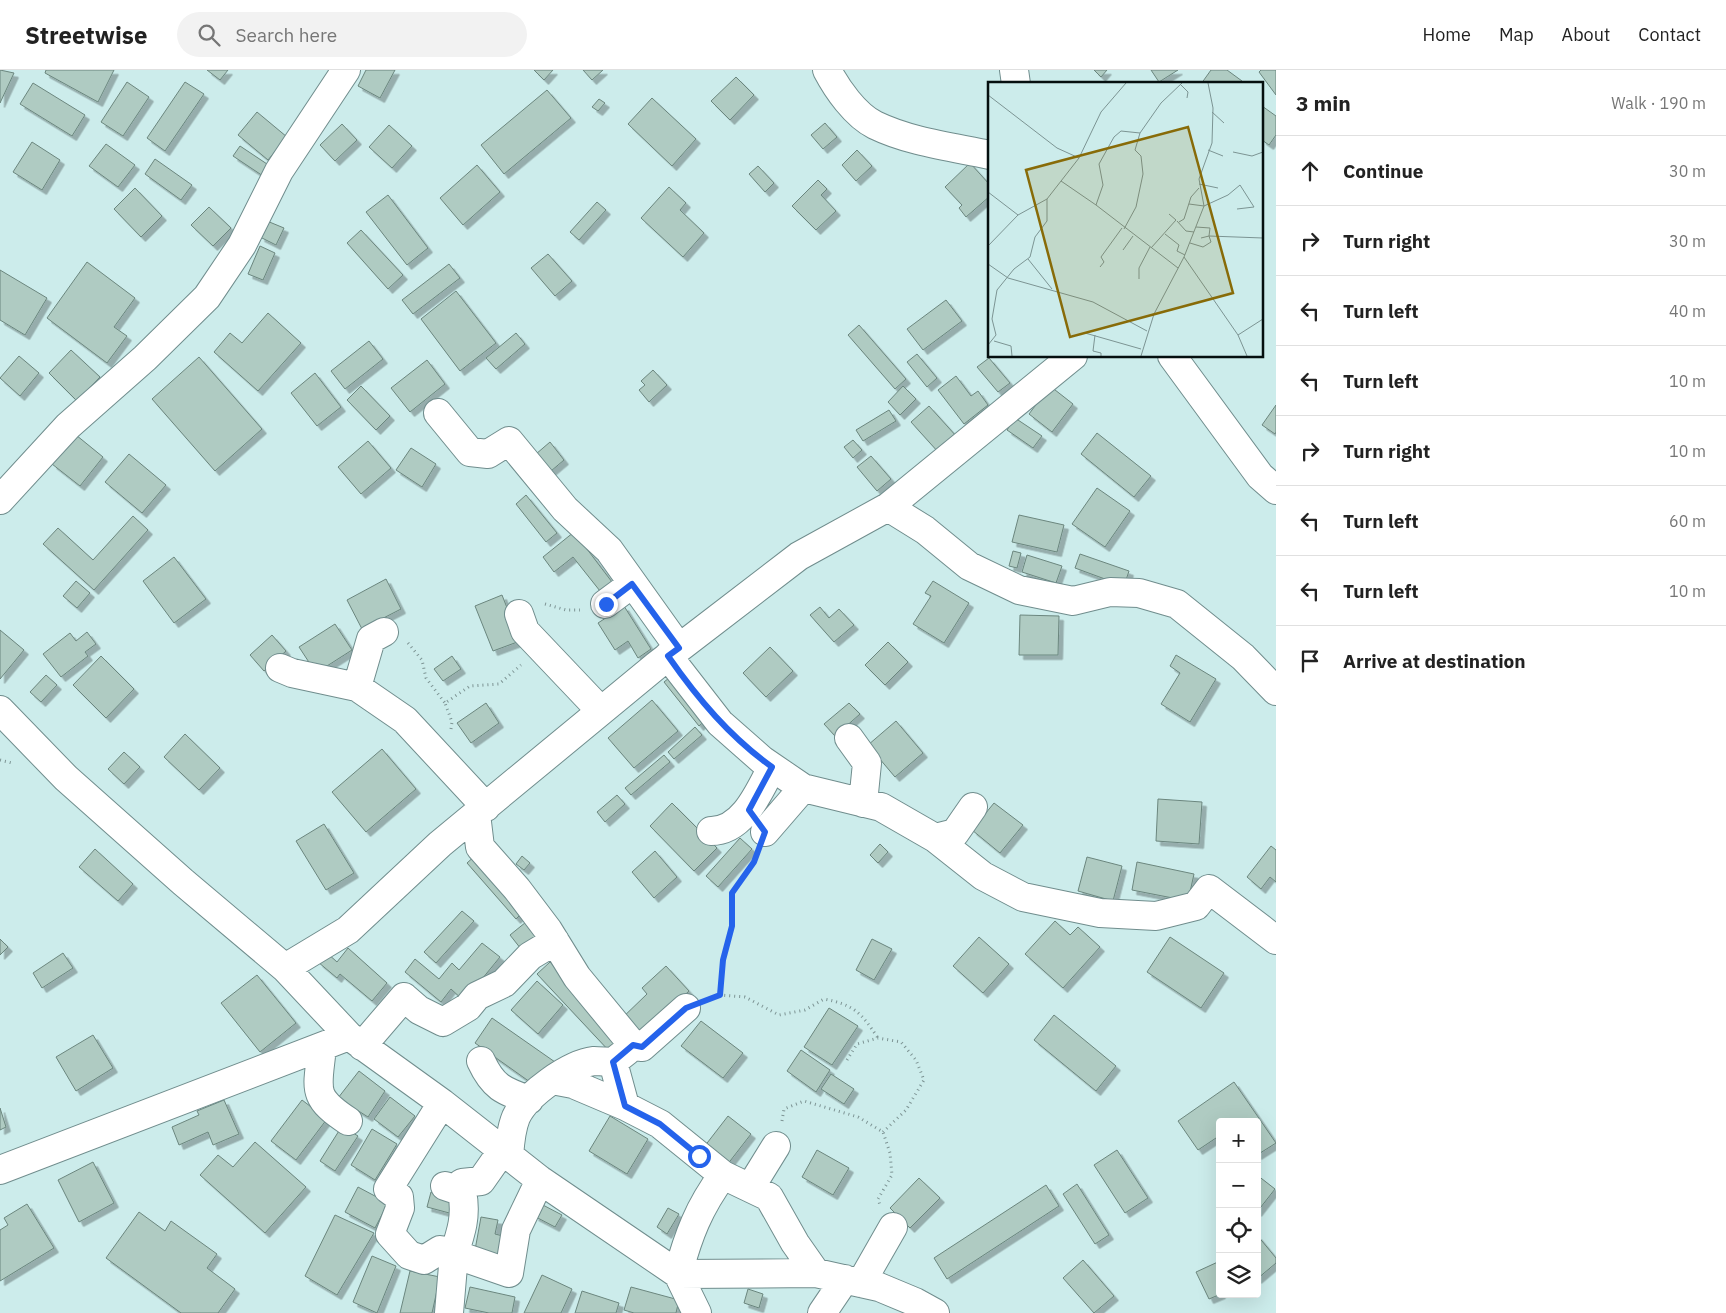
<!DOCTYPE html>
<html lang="en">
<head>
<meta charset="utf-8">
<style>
	:root { --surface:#fff; --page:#f2f2f2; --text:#222; --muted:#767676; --line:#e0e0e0 }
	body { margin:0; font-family:"IBM Plex Sans",sans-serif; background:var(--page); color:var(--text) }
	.controls { position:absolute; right:15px; bottom:15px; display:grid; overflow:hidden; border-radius:5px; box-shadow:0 5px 20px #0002 }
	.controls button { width:45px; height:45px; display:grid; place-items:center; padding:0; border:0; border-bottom:1px solid var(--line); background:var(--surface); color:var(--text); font:25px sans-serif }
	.stop { position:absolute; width:15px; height:15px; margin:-11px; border:4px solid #2563eb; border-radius:50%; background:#fff }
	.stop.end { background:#2563eb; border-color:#fff; box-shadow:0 1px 5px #0008 }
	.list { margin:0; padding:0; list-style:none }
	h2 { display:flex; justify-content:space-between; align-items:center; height:65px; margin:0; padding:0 20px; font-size:21px }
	h2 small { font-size:16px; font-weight:400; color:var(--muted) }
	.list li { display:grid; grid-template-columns:32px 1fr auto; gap:15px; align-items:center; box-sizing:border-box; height:70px; padding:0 20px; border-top:1px solid var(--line) }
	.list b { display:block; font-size:19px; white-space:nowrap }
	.list em { font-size:16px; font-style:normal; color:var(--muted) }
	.icon { flex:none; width:28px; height:28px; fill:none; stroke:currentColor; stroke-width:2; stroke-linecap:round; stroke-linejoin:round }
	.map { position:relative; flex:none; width:1276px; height:1243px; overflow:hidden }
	header { display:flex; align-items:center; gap:30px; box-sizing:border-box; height:70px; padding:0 25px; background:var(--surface); border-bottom:1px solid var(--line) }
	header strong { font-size:24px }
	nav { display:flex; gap:28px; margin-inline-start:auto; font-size:18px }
	.search { width:350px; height:45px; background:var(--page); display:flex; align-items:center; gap:12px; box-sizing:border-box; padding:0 18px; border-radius:28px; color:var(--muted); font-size:19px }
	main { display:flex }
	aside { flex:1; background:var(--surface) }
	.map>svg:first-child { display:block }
</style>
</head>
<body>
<header>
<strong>Streetwise</strong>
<div class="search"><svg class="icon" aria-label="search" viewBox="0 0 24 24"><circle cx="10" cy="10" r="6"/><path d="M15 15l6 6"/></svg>Search here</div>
<nav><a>Home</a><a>Map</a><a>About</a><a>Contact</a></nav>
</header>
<main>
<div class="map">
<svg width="1276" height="1243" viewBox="0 0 1276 1243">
	<defs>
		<filter id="shadow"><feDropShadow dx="4.5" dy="4.5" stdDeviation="0" flood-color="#0004"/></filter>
	</defs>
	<rect width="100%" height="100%" fill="#cceceb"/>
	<path fill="#afcbc2" stroke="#6b867e" filter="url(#shadow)" d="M0,0L14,3L0,33Z
		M46,0H114L98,32L45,3Z
		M207,0H228L220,10Z
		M366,0H395L380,28L358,16Z
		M534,0H553L544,10Z
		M583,0H603L592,10Z
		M1094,0H1107L1101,7Z
		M1151,0H1178L1159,12Z
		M1211,0H1227L1242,11L1240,14H1201Z
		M1261,0H1276V25L1259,2Z
		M736,7L754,25L730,50L711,31Z
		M127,12L149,27L123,66L101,52Z
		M185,12L204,24L165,81L147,68Z
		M33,13L85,45L72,66L20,34Z
		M547,20L571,48L504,104L481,75Z
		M652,28L696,69L672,96L628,54Z
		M599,29L605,33L598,41L592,37Z
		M1262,36L1276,46V65L1269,75L1262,70Z
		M257,42L287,67L268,90L238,65Z
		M825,53L837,67L823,79L811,65Z
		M342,54L357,70L335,91L320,75Z
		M389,55L412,76L392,98L369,77Z
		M32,72L60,90L42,120L13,102Z
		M106,74L135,95L118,117L89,96Z
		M240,76L273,98L266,108L233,86Z
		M857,80L872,96L856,111L842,95Z
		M155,89L192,115L181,130L145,104Z
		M970,93L990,115V126L966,147L959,138L962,135L945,117Z
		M477,95L500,122L463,155L440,128Z
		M758,96L774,113L765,122L749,104Z
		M818,110L827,119L821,125L836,141L816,160L792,136Z
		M669,117L686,133L680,140L704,163L683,187L641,148Z
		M135,118L162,146L141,167L114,139Z
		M388,125L428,178L407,195L366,142Z
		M597,132L606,140L579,170L570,162Z
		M209,137L231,158L213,176L191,155Z
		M267,151L284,158L276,175L260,167Z
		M361,160L403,205L388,219L347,173Z
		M260,176L275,183L263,210L248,204Z
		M548,184L572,211L555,226L531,198Z
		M87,192L135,228L114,257L127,266L107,293L47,248Z
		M449,194L460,208L413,244L402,230Z
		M0,200L47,228L25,265L0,250Z
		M456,221L496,273L460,301L421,249Z
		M946,230L962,251L923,280L907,259Z
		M268,243L301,273L258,321L214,282L230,263L242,273Z
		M859,255L906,309L895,319L848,265Z
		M516,263L525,274L496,299L486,288Z
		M369,271L383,289L345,319L331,301Z
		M71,280L100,307L77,331L49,303Z
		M917,284L937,308L927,317L907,292Z
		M19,286L39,303L20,326L0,308Z
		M199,287L262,359L215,401L152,329Z
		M989,288L1010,313L998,322L977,297Z
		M427,290L445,314L410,342L391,318Z
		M653,300L667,315L649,332L639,320L645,315L641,311Z
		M315,303L341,337L317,356L291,323Z
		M956,306L971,326L978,321L988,335L964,354L938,320Z
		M361,316L390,346L376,360L347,330Z
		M903,316L916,329L900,345L888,332Z
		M1050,316L1073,334L1052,362L1029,344Z
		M1276,335V362L1275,364L1262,355Z
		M929,336L957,367L939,383L911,352Z
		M889,340L896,351L863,371L856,360Z
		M1015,348L1042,366L1033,378L1007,360Z
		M1097,363L1151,406L1134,427L1081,384Z
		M76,365L103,387L80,416L52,394Z
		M853,370L862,380L853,388L844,377Z
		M368,371L391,398L361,424L338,397Z
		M550,372L564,390L551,401L536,384Z
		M411,378L436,394L422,417L396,400Z
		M129,384L166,415L142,443L105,412Z
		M871,386L891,409L877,421L857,397Z
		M1097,418L1130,441L1105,477L1072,454Z
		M526,425L557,463L546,472L516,434Z
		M1019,445L1064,455L1057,482L1012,472Z
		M133,446L148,460L94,520L43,474L58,458L93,490Z
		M574,462L612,512L600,521L573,487L554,502L543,487Z
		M1013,481L1021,483L1017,498L1009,496Z
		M1080,484L1129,501L1124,516L1075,498Z
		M1027,485L1062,496L1056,513L1022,502Z
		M174,487L206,529L174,553L143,511Z
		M386,509L401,539L362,559L347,530Z
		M76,511L90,523L77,538L63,526Z
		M933,511L969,533L944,573L913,554L931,526L925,523Z
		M502,525L520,571L493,581L475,536Z
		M624,536L651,579L638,588L628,571L615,580L598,553Z
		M820,537L829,548L839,539L854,555L834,572L810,545Z
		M1020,545L1059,546L1058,585H1019Z
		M335,554L352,580L316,603L299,577Z
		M0,560L24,580L0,609Z
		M87,562L96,574L85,582L88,586L61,607L43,584L70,563L76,571Z
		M272,565L286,581L264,601L250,585Z
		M888,572L908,592L885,615L865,595Z
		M770,577L793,601L766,627L743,603Z
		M1176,585L1216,609L1190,652L1161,634L1180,603L1170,596Z
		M101,586L134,619L106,648L73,615Z
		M452,586L461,599L443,611L434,599Z
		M674,604L709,647L699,656L664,612Z
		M46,605L57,615L41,632L30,622Z
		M652,630L678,661L634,698L608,668Z
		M486,633L499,653L471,673L457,653Z
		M849,633L860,644L835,666L824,654Z
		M896,651L923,683L895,707L868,675Z
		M695,657L702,665L674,689L668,682Z
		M185,664L220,698L199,720L164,687Z
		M382,679L416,719L366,762L332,722Z
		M124,682L140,697L124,714L108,699Z
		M664,685L670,692L631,725L625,718Z
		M617,725L625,734L605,752L597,742Z
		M1158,729L1202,732L1199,774L1156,771Z
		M672,733L717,778L694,801L650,756Z
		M994,733L1023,755L1000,783L972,760Z
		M324,754L354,803L326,820L296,771Z
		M740,768L752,779L718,817L706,806Z
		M880,774L888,782L878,793L870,785Z
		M1271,776L1276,780V812L1270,807L1261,819L1247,807Z
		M95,779L133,814L118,831L79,797Z
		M655,781L677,807L654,828L632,802Z
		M477,784L525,840L516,849L467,793Z
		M522,786L530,793L524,800L516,794Z
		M1087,787L1122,796L1113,831L1078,821Z
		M1137,792L1194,804L1188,831L1132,820Z
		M462,841L474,851L436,893L424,882Z
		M531,848L542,862L521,879L510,865Z
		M1055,851L1070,865L1078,857L1100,877L1063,918L1025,884Z
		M979,867L1009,894L983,923L953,896Z
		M1170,867L1224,903L1201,938L1147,902Z
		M0,869L8,877L0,885Z
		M872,869L892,879L874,910L856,900Z
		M482,873L500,887L464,931L451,919L441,932L405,902L415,889L439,909L452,893L459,900Z
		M348,878L387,913L372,931L340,904L337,908L318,892L327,883L337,892Z
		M63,883L73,898L42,918L33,903Z
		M550,892L624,971L611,983L537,904Z
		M666,896L689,921L636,970L619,951L647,924L642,918Z
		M257,905L296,953L260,982L221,933Z
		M537,911L563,935L538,964L511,940Z
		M829,938L858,956L832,995L804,977Z
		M1054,945L1116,996L1096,1021L1034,970Z
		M492,948L555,992L537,1017L475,973Z
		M701,951L743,983L723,1008L681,976Z
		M93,965L113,998L76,1021L56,987Z
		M801,980L830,1000L816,1022L787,1001Z
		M359,1001L385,1021L368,1047L338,1028Z
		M831,1004L854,1019L844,1034L821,1019Z
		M1234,1012L1276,1073L1257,1085V1052H1220V1072L1216,1068L1198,1080L1178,1051Z
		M390,1027L415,1046L398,1067L374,1049Z
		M224,1030L239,1064L213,1075L208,1062L179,1075L172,1057L199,1045L197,1041Z
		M302,1030L327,1049L296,1090L271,1071Z
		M0,1038L6,1057L0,1060Z
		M610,1046L648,1069L627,1104L589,1081Z
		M728,1046L751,1064L727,1095L704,1077Z
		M342,1056L358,1066L335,1101L320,1091Z
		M372,1059L397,1074L375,1110L351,1095Z
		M255,1072L306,1117L265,1163L200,1105L218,1085L233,1097Z
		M817,1080L849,1098L833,1125L802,1107Z
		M1117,1080L1148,1128L1125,1143L1094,1095Z
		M93,1092L114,1133L79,1152L58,1110Z
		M1257,1105L1275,1119L1257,1142Z
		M919,1108L940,1128L910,1158L890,1138Z
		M1077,1114L1109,1165L1095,1174L1063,1124Z
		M1046,1115L1059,1136L947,1209L934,1188Z
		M358,1117L388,1133L375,1158L345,1142Z
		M431,1122L457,1129L453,1144L427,1137Z
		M27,1134L54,1178L0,1211V1160L8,1155L4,1148Z
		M541,1134L562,1145L555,1157L534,1146Z
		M668,1138L679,1144L667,1164L657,1157Z
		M139,1142L165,1161L171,1151L217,1184L207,1198L235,1219L218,1243H181L106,1188Z
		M335,1145L374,1163L337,1225L305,1206Z
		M481,1147L498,1150L495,1164L503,1166L500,1185L475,1180Z
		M1257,1165L1276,1188V1193L1257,1209Z
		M372,1186L396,1196L377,1243L353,1232Z
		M1083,1190L1114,1226L1094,1243L1063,1208Z
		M1220,1191L1221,1224L1209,1229L1196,1202Z
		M410,1201L440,1207L432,1243H400Z
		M542,1205L572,1219L561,1243H524Z
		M470,1217L515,1227L512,1243H489L465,1238Z
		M631,1217L679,1230L676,1243H634L624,1240Z
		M748,1219L763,1224L759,1238L744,1233Z
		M582,1221L619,1233L616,1243H575Z"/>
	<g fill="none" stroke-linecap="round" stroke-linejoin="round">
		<defs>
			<path id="minor" d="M827,0C837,19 855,45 875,55C910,72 952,77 990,85
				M1014,0L1016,14
				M1172,286L1260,406L1276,420
				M438,343L470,382L488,384L509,371L565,439L609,480L679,578
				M0,430L68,356L145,288L207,227L242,175L279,101L346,0
				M888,437L1073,286
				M605,534L632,514
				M519,544L525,561L601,641
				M668,586L720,653L762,690L803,718L881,737L935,768L983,806L1023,827L1100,843L1156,846L1196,836L1209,819L1276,870
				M280,598L292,603L357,617L405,650L486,737
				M357,617L371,569L384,562
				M0,640L66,708L183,812L285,898L349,966L442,1033L540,1110L678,1204L816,1203L879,1217L915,1232L935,1243
				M849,668L867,693L863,733
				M476,744L480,777L517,819L548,860L577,907L633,975L642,977L686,938
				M711,761C743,761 759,722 772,697
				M765,762L803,718
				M935,768L955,763L973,737
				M285,898L348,860L440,774L657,595L799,486L888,437L925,460L969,496L1019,520L1073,531L1110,522L1139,523L1177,534L1243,587L1276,621
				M362,976L404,927L419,940L443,952L468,937L477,926L504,913L530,886L555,871
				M322,977C318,1019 310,1026 348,1051
				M481,991C493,1017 503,1021 529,1030
				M613,992L625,1036L660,1054L723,1105L769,1127L795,1173L816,1203
				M552,1010L573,1014L625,1036
				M442,1033L388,1119L399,1127L400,1138L390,1164L409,1185L424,1190L440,1180L454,1184C461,1163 467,1145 462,1122L454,1119
				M509,1086C510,1073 511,1059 516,1047C526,1025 569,994 594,991C600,991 607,992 613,992L627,981
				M0,1100L349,966
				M445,1116L454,1119L462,1113L481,1111L502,1081
				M750,1118L776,1076
				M861,1213L893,1157
				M449,1243L454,1184L509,1203L516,1160L540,1110
				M697,1243L678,1204C688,1166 699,1137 723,1105
				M822,1243L845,1209"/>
		</defs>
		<use href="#minor" stroke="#708d8d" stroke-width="30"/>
		<path stroke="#7d9494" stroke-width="3" stroke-dasharray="1 4" stroke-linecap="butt" d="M545,534L566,540H580
			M408,573L422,590L426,608L445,633
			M451,659L452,652L445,633L470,616L499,614L521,595
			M0,690L12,693
			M720,925L723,890L732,856V823L756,786
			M710,929L720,925L745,927L779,945L805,940L824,929C855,935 861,943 878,968
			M847,990L857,974L878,968L901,972L916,990L924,1010L906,1040L883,1062
			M782,1051L784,1039L804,1031L858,1047L883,1062L890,1083L892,1105L878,1129L880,1135"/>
		<use href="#minor" stroke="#fff" stroke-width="28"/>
	</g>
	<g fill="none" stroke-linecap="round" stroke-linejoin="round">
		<path stroke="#2563eb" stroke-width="6" d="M606,534L632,514L679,578L668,586C698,629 730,667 772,697L749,740L765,762L754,792L732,823V856L723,890L720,925L686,938L642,977L633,975L613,992L625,1036L660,1054L699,1086"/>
	</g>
	<g transform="translate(988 12)">
		<rect width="275" height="275" fill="#cceceb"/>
		<path fill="none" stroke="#7c9493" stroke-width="1" d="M192,2L200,10L199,16M0,13L69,66L91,76M224,30L236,41M220,68L235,74M245,70L264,74L275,70M73,99L108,123M211,102L230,106M0,110L30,133M201,122L216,124L240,113L252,103L266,125L249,127M189,139L198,149L206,150M191,140L196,137L203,115L211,106M208,145L222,146L221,154L275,156M136,147L148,125L155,92L153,74L147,68L152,51M177,152L191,163L189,169L197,173M202,161L215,165L223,160L221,154L213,156M0,164L30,133L59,117L91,76L113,30L138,1M163,166L188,138L181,132M135,168L145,154M196,175L250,253L275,237M40,177L64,207M0,182L20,196L105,220L159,249M112,185L116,180L113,175L134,146M190,186L108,123L115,103L111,82L126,55L133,49L152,51L173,21L194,1M151,197V186L162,165M97,251L153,267M107,253L105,269L113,271V274M250,253L259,274M6,259L23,264L24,274M0,263L8,253L4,237L9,208L26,187L42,175L47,155L59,139V117M153,274L166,232L196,175L216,124L211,97L224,61L225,26L220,1"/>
		<path fill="#886b08" fill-opacity="0.15" stroke="#886b08" stroke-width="2.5" d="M200,45L245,211L82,255L38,88Z"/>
		<rect width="275" height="275" fill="none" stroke="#050f0f" stroke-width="2.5"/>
	</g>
</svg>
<div class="controls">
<button>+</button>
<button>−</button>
<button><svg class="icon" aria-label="locate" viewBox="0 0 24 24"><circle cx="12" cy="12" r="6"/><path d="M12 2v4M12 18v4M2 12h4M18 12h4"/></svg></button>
<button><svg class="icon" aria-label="layers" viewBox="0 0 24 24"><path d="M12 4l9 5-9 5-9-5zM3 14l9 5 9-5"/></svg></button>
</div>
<div class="stop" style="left:699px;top:1086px"></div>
<div class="stop end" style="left:606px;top:534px"></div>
</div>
<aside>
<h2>3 min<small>Walk · 190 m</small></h2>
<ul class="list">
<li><svg class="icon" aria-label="ahead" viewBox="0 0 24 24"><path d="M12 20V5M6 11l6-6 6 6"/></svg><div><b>Continue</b></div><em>30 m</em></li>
<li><svg class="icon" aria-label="right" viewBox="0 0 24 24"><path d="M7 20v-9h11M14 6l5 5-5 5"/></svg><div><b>Turn right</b></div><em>30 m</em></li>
<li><svg class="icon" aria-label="left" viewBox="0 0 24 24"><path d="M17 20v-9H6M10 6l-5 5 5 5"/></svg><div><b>Turn left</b></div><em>40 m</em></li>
<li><svg class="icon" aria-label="left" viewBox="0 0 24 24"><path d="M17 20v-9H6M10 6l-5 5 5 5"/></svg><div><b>Turn left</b></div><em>10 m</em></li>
<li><svg class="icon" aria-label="right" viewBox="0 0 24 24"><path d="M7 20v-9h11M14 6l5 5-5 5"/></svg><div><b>Turn right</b></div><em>10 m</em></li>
<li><svg class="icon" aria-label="left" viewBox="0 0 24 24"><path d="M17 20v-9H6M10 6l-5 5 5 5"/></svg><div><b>Turn left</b></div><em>60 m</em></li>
<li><svg class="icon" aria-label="left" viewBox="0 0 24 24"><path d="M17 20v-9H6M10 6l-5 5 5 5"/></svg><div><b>Turn left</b></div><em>10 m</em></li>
<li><svg class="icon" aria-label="arrive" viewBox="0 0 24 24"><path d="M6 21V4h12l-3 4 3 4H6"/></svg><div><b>Arrive at destination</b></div></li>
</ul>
</aside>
</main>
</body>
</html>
